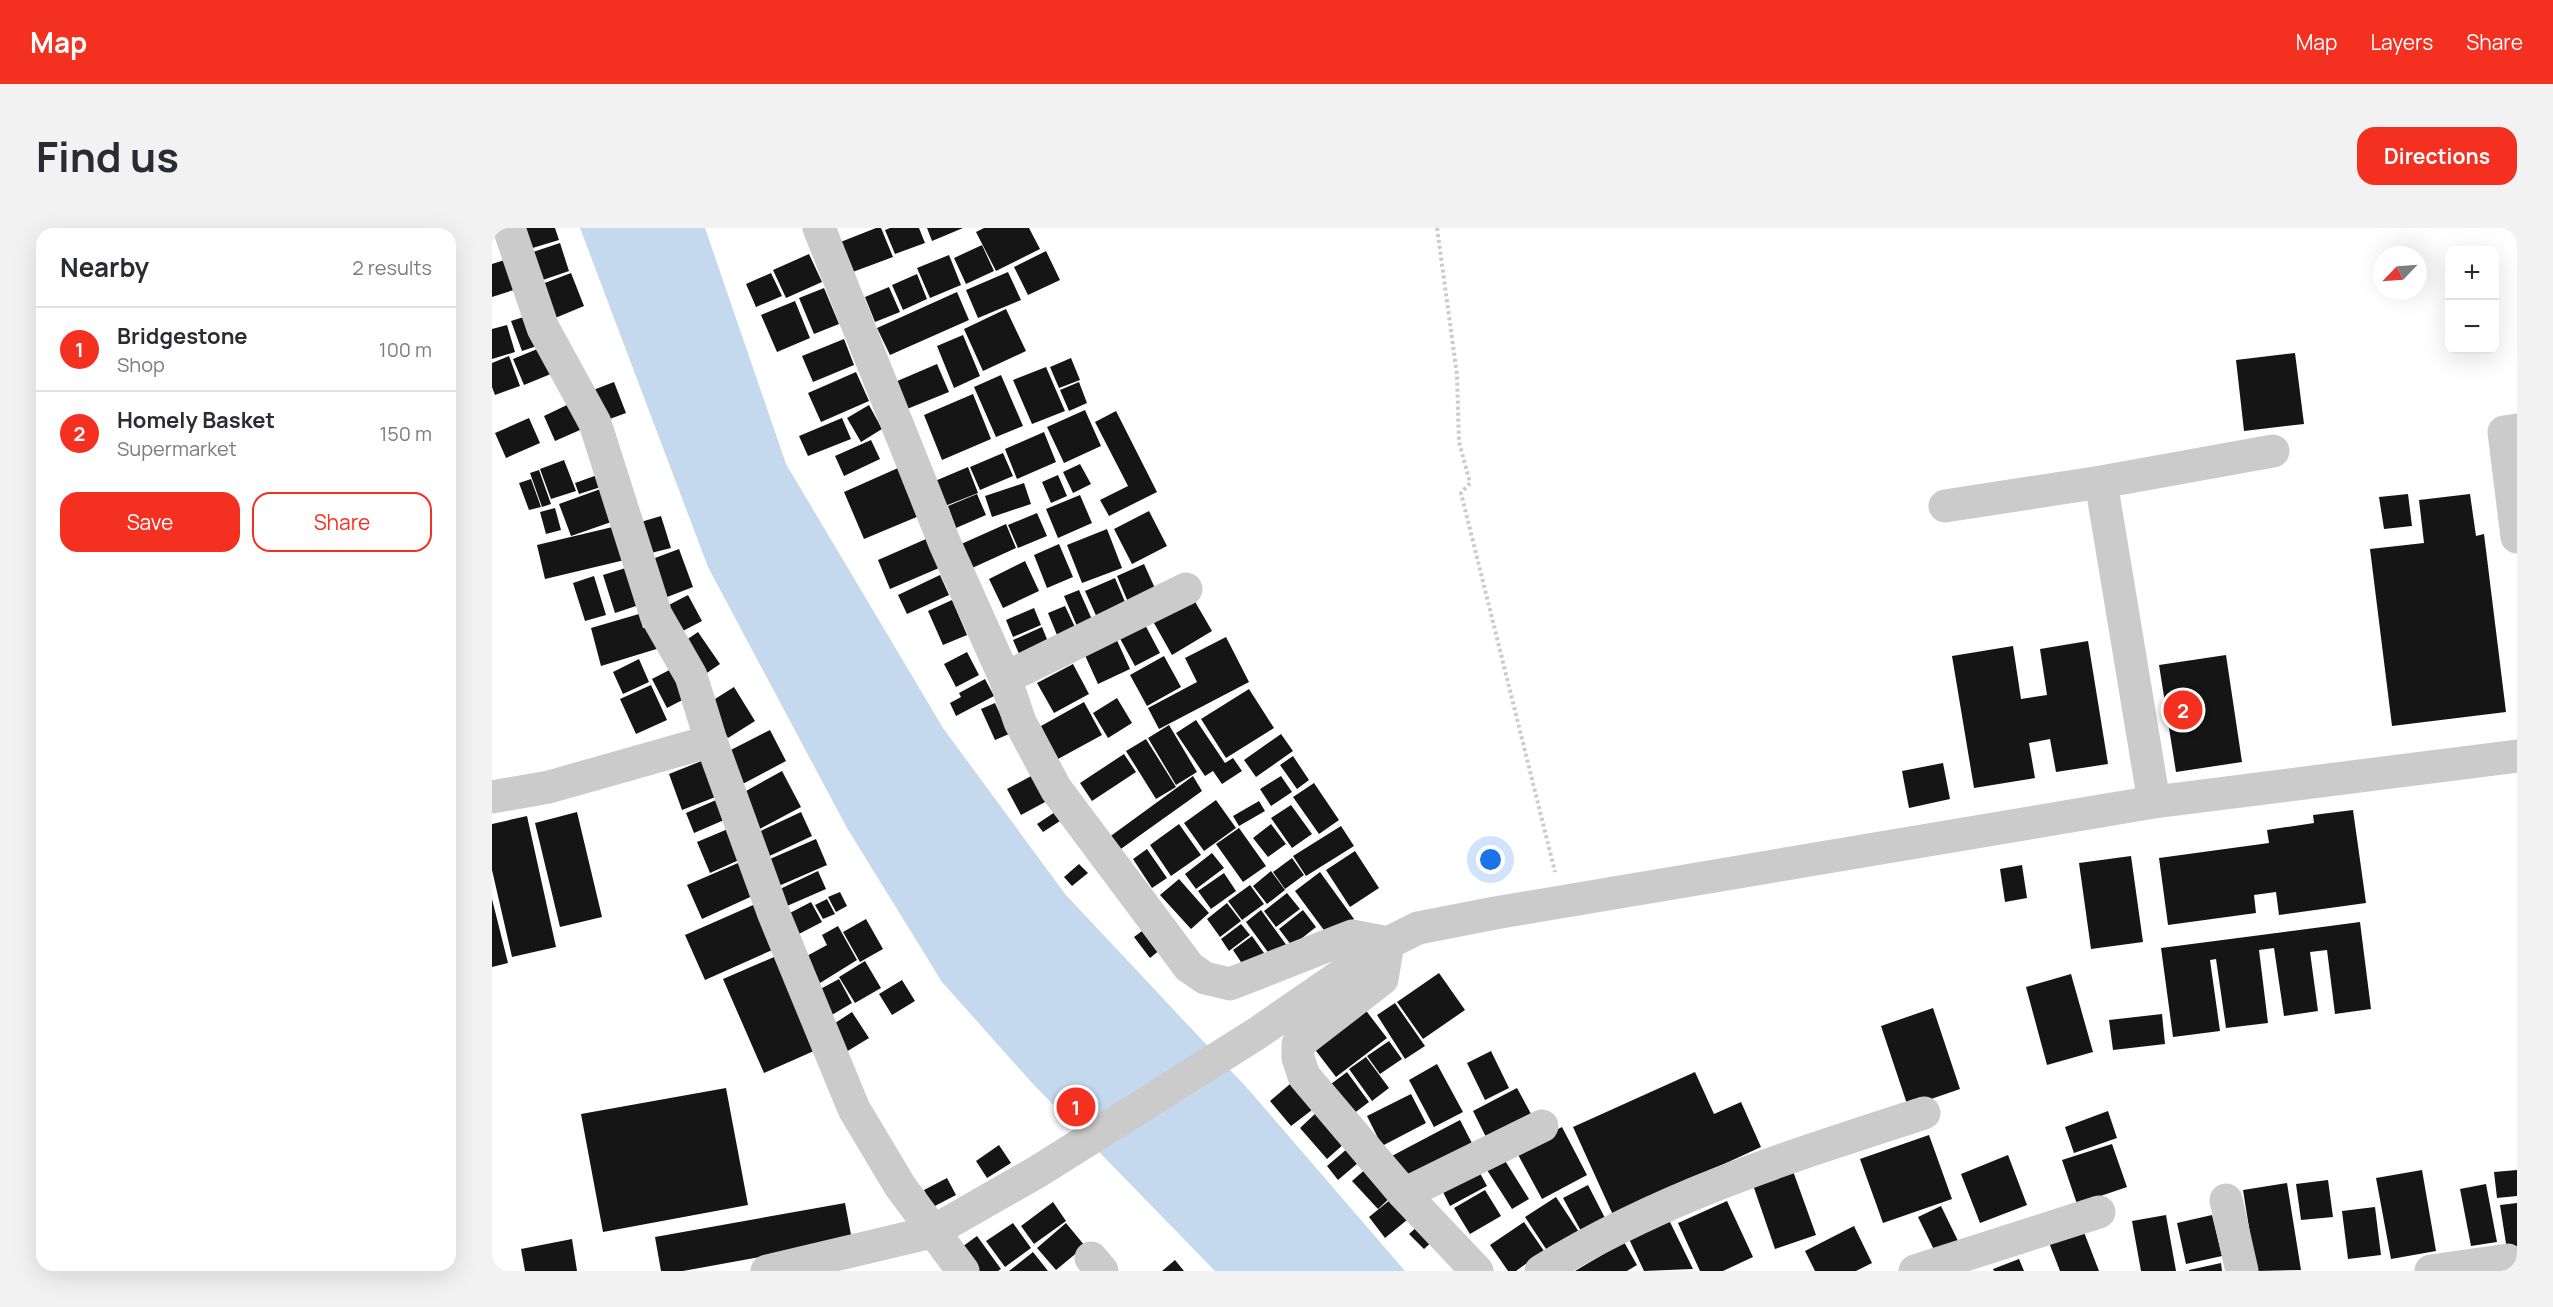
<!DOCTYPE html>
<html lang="en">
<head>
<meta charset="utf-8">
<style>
	:root { --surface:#fff; --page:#f2f2f3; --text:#2b2b33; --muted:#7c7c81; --line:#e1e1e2; --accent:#f43020 }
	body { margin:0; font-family:Manrope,sans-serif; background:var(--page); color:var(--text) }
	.controls { position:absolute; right:18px; top:18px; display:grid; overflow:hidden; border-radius:12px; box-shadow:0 6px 24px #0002 }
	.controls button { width:54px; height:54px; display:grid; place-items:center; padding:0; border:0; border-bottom:2px solid var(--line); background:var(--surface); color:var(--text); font:30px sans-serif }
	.compass { position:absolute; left:1881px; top:18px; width:54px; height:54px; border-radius:50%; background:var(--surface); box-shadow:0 6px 24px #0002; rotate:245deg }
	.you { position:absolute; left:999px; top:632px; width:21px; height:21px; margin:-15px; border:4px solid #fff; border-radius:50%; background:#1a73e8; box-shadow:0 0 0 9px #1a73e833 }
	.badge { display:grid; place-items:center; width:39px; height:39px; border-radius:50%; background:var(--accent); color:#fff; font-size:20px; font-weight:700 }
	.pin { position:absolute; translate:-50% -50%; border:3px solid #fff; box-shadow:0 2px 6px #0006 }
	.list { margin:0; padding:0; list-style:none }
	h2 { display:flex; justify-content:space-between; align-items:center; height:78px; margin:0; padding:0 24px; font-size:26px }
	h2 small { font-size:20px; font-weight:400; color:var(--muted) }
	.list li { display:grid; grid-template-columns:39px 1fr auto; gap:18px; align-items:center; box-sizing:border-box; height:84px; padding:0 24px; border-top:2px solid var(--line) }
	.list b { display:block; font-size:22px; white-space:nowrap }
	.list p { margin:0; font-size:20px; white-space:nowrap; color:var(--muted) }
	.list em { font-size:20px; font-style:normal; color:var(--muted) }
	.actions { display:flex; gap:12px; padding:18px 24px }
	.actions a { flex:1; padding:14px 0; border:2px solid var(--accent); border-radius:18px; text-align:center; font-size:21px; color:var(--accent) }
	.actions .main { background:var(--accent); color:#fff }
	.map { position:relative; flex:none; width:2025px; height:1043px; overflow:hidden; border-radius:18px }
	header { display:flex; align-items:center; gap:36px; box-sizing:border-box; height:84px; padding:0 30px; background:var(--accent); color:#fff }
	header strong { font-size:28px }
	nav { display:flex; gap:33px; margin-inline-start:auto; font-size:21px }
	.intro { display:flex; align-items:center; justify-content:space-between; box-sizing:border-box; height:144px; padding:0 36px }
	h1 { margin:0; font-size:42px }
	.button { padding:15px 27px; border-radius:18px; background:var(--accent); color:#fff; font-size:21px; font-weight:700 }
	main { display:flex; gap:36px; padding:0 36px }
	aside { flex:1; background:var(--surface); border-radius:18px; box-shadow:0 6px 24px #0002 }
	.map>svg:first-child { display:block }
</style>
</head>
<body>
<header>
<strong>Map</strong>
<nav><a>Map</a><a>Layers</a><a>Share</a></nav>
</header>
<div class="intro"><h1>Find us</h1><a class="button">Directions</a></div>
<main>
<aside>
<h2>Nearby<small>2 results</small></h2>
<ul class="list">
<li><span class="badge">1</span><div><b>Bridgestone</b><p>Shop</p></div><em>100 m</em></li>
<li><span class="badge">2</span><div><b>Homely Basket</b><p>Supermarket</p></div><em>150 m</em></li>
</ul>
<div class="actions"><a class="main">Save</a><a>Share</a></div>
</aside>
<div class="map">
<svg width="2025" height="1043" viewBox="0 0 2025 1043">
	<rect width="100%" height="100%" fill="#fff"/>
	<path fill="#c4d8ee" d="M88,0H213L294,236L451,500L573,666L756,861L913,1043H723L541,856L450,754L355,600L216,339Z"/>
	<path fill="#151515" d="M27,0H63L67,12L34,22Z
		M384,0H389L401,29L358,45L346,15Z
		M398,0H427L433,15L403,26L393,2Z
		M435,0H471L440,13Z
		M492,0H537L548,21L504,43L484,4Z
		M68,15L77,43L45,54L35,26Z
		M490,17L502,43L474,56L462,30Z
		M554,23L568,52L536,67L522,39Z
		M317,26L330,54L294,70L281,42Z
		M457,27L469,57L438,70L425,40Z
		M19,30L28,60L0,69V36Z
		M516,44L529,72L486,90L474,62Z
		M79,45L92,78L56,93L42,59Z
		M279,45L290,68L264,79L254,56Z
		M425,46L435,71L411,82L400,57Z
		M397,59L408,84L383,94L373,69Z
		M332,60L347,96L322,106L307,70Z
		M465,64L477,92L398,127L385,100Z
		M303,73L318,110L285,124L269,87Z
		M514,81L534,123L491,143L472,101Z
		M41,86L51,116L30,123L19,93Z
		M15,97L23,124L0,131V101Z
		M471,107L488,148L462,160L445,118Z
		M352,111L362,137L321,154L310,128Z
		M55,117L66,143L32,157L21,131Z
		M1803,125L1812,196L1752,203L1744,132Z
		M17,128L28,158L3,167L0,159V135Z
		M579,130L588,152L567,160L558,139Z
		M445,136L457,164L415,181L403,154Z
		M554,139L573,183L540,196L521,152Z
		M364,144L377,173L329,194L316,165Z
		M509,147L531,198L504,209L482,159Z
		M122,154L134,185L107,195L96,164Z
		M587,154L595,175L577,183L568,162Z
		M481,166L499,211L450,232L432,187Z
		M77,176L88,202L63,213L52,188Z
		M377,177L390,201L369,214L355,190Z
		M593,182L609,218L572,235L555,199Z
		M624,183L665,264L617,288L608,272L636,258L603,194Z
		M37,190L48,215L14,230L3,205Z
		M350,190L359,211L316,228L307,208Z
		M552,204L564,234L525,251L513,221Z
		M379,212L388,231L352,248L343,228Z
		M511,225L521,248L488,262L478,239Z
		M72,232L84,263L59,271L48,241Z
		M588,236L599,256L581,265L571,244Z
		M476,239L486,265L453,278L443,253Z
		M406,240L427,288L372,311L352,264Z
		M47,242L59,276L50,279L38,245Z
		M108,246L112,258L87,266L83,255Z
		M566,247L575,268L559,275L550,254Z
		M39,251L49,279L37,282L27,255Z
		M532,255L539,276L500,289L493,268Z
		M114,259L125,292L79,308L67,276Z
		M485,266L494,287L464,300L456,278Z
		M1916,266L1920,298L1892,301L1887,269Z
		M1978,266L1984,308L1992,306L2014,484L1900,498L1878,321L1932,315L1927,272Z
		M588,267L600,295L566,310L554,281Z
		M63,280L69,302L54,306L48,284Z
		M657,283L675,318L640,336L622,301Z
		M545,285L555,308L526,320L516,297Z
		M169,288L179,320L151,327L142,296Z
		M514,296L524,320L478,341L467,317Z
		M129,297L137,331L53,351L45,317Z
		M615,301L630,340L590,355L575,317Z
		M434,311L447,340L398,361L386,332Z
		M567,316L581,349L555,360L542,327Z
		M187,321L201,359L170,371L155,333Z
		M533,333L547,363L511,380L497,351Z
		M652,336L666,367L638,379L625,348Z
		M140,338L153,375L123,385L111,347Z
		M448,347L457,367L415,386L406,367Z
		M102,348L114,387L93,393L81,355Z
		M623,350L636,381L607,394L593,363Z
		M587,362L602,396L587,403L572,368Z
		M698,365L720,403L680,427L658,388Z
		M196,367L210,393L187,405L173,379Z
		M460,372L475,407L451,417L436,383Z
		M573,378L583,399L565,407L556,385Z
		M542,380L549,397L521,409L514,392Z
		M147,386L151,400L165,396L171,419L109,438L99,400Z
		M650,391L668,425L643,438L625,405Z
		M550,399L557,416L528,428L521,412Z
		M206,404L228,436L209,449L187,417Z
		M623,408L638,441L606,456L591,423Z
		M734,409L757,454L667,501L656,480L705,454L693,430Z
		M1596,413L1616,536L1564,544L1558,511L1537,515L1543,550L1482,560L1460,428L1521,418L1529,471L1555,467L1548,421Z
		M475,424L487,447L464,459L452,436Z
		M1734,427L1750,534L1684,544L1667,437Z
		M672,428L689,459L655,478L638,447Z
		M147,431L157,454L131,466L121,444Z
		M581,436L597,466L562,485L545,455Z
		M185,438L200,467L175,480L160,451Z
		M493,451L502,468L464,488L458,475L469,469L467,465Z
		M159,457L175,492L144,506L128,471Z
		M242,459L263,493L236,510L215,476Z
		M757,461L782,500L734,530L709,491Z
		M625,470L640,495L616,510L601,485Z
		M592,474L610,507L566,531L549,498Z
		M503,475L517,506L503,512L489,481Z
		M704,492L733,535L741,530L750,543L730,556L721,543L713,548L684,505Z
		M677,497L705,544L684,557L656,510Z
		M278,502L294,533L245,559L229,527Z
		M789,506L801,523L764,549L752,532Z
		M654,511L684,559L664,571L634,523Z
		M632,526L644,544L600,573L588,555Z
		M801,528L817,552L805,561L788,537Z
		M212,532L226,568L190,582L177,546Z
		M1451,535L1458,571L1417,580L1410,543Z
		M290,543L309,579L264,603L245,568Z
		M541,547L555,573L529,587L515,561Z
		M701,548L710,563L626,623L616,610Z
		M789,548L800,564L779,578L768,561Z
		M822,555L847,592L827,606L801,569Z
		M231,569L239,589L202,605L194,585Z
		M724,572L744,600L712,623L692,595Z
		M767,573L773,583L747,598L741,588Z
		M799,577L820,606L800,620L779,590Z
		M1861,582L1874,675L1787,687L1784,664L1762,667L1764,685L1676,697L1667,630L1777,615L1775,602L1822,595L1821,587Z
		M85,584L110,689L68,699L43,595Z
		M309,584L320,608L269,632L258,608Z
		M563,584L568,593L551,604L545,596Z
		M35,588L64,719L20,729L0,642V596Z
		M687,596L709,627L679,648L658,617Z
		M779,596L794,616L776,629L761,610Z
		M243,598L256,628L218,645L205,614Z
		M849,598L862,618L814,648L801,628Z
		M747,600L774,638L751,654L724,616Z
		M324,611L335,637L282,660L271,634Z
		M655,621L675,650L660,660L641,631Z
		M863,623L887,660L858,679L834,642Z
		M720,625L732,640L704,661L693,646Z
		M1639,628L1651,714L1599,721L1587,635Z
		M800,630L812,647L793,661L781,644Z
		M253,632L267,665L210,691L195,657Z
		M587,636L596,645L580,658L572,649Z
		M1530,637L1535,670L1513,674L1508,641Z
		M326,643L334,661L295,678L288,661Z
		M779,643L793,662L775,676L761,658Z
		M828,644L862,691L837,709L803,663Z
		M732,645L744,663L719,681L706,663Z
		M687,651L717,685L699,701L668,667Z
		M758,657L772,676L750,692L736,673Z
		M348,664L355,678L344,684L336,669Z
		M795,665L808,681L784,699L772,683Z
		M0,671L16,735L0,739Z
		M335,671L343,686L331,691L323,677Z
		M268,674L287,719L213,752L193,707Z
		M319,674L330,694L305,707L294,687Z
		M735,675L749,693L728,709L715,691Z
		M769,682L798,722L783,734L754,694Z
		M811,682L824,699L800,718L787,701Z
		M374,691L391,721L368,734L351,704Z
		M1868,694L1879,781L1843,786L1835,722L1818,724L1826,783L1792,788L1782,720L1767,722L1776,795L1734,800L1724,731L1718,732L1728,803L1681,809L1669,720Z
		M749,696L758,707L737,723L729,711Z
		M658,697L674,717L658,730L642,709Z
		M346,698L365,732L328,755L313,729L335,717L330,707Z
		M760,708L772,725L753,740L741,722Z
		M289,726L331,819L272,845L231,751Z
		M373,733L389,760L363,775L347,749Z
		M947,745L973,782L931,811L905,774Z
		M1579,746L1601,824L1555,837L1534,759Z
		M347,751L360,775L333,791L319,766Z
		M410,752L423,773L400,787L387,766Z
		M903,775L933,818L913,831L885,787Z
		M872,780L895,810L844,849L821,819Z
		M1441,780L1468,861L1416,879L1389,798Z
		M360,784L377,810L354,824L337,799Z
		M1670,786L1673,816L1621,822L1617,792Z
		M897,813L910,831L888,846L875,828Z
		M999,823L1017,860L993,872L975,835Z
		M874,829L897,860L880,873L857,841Z
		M945,836L971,884L942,899L917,852Z
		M855,844L877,874L861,886L839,856Z
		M1203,844L1222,886L1249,874L1269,919L1121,987L1081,899Z
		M798,856L820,882L799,898L778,873Z
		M234,860L256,977L111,1004L89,886Z
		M1025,860L1044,895L999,919L981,883Z
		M919,866L934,895L890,918L875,888Z
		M1616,883L1625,910L1582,925L1573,899Z
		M825,884L853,915L835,931L808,900Z
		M968,892L983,921L912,960L896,930Z
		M1070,899L1095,947L1050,971L1024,923Z
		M1437,907L1460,971L1391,995L1368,931Z
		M862,915L873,929L846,952L835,938Z
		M1620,916L1635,959L1585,976L1570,932Z
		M507,917L519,935L495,950L484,933Z
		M1516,927L1535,977L1488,995L1469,946Z
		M1012,931L1037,971L1020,981L995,942Z
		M983,936L995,958L958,978L947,956Z
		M876,939L901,967L886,981L860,953Z
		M1930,942L1944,1023L1899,1031L1884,950Z
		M2025,942V968L2005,970L2002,944Z
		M1301,943L1324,1007L1283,1021L1261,957Z
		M455,950L464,967L441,979L432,962Z
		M1836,952L1841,989L1809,992L1804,956Z
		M1795,955L1809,1042L1764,1043L1751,962Z
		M1994,956L2005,1014L1979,1018L1968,961Z
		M1096,957L1114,992L1090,1005L1071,970Z
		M993,962L1009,988L978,1006L962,980Z
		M904,967L921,987L893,1010L877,989Z
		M1064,969L1089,1007L1058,1027L1033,989Z
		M1235,973L1261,1029L1231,1043H1208L1186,995Z
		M561,974L574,993L542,1016L529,998Z
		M353,975L360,1012L191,1043H169L163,1009Z
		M2025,975V1021L2015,1022L2008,977Z
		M1449,978L1468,1017L1445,1028L1426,989Z
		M1883,979L1889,1027L1856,1031L1850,983Z
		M1674,987L1684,1043H1649L1640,993Z
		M1720,987L1730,1028L1694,1036L1685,995Z
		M1177,992L1201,1041L1152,1043L1137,1011Z
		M1032,994L1052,1023L1024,1043H1016L998,1017Z
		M521,995L539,1020L513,1039L494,1013Z
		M574,995L593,1018L564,1042L545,1020Z
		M928,996L943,1011L932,1021L917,1006Z
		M1362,998L1380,1035L1364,1043H1323L1313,1023Z
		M1590,999L1607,1043H1568L1556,1012Z
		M485,1008L509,1041L506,1043H477L463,1024Z
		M80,1011L85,1043H33L29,1021Z
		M1132,1014L1145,1037L1135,1043H1083Z
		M541,1024L556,1043H517Z
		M1527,1031L1532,1043H1502L1501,1041Z
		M683,1032L692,1043H670Z
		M1729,1035L1730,1043H1697V1042Z"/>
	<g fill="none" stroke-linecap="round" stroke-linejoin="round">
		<path stroke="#cbcbcb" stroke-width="4" stroke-dasharray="3 3" stroke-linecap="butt" d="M945,0L965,147L967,214L978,255L969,265L1063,644"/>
		<path stroke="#cbcbcb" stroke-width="33" d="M17,0L51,100L103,195L164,387L199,448L219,513L281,684L362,881L408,958L471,1043
			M327,0L453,316L513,450L528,494L564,561L697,739L713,750L738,756L860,708L896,715L890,751L806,816V830L812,848L912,966L985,1043
			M2025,202L2012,204L2025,309
			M1609,254L1662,574
			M1453,278L1609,254L1781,223
			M513,450L694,361
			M0,569L57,559L219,513
			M912,966L1050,898
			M1734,972L1750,1043
			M599,1030L610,1043
			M275,1043L440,1004L545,944L764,806L896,715L926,700L1003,685L1662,574L2025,528
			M1049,1043C1171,968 1296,929 1432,885
			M1423,1043L1607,984
			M1939,1043L2016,1032"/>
	</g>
</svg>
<div class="controls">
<button>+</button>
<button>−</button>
</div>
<svg class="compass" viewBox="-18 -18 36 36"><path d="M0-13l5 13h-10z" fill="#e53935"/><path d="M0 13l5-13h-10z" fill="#7c7c81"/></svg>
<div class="you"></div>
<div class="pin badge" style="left:584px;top:879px">1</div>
<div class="pin badge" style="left:1691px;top:482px">2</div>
</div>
</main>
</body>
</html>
